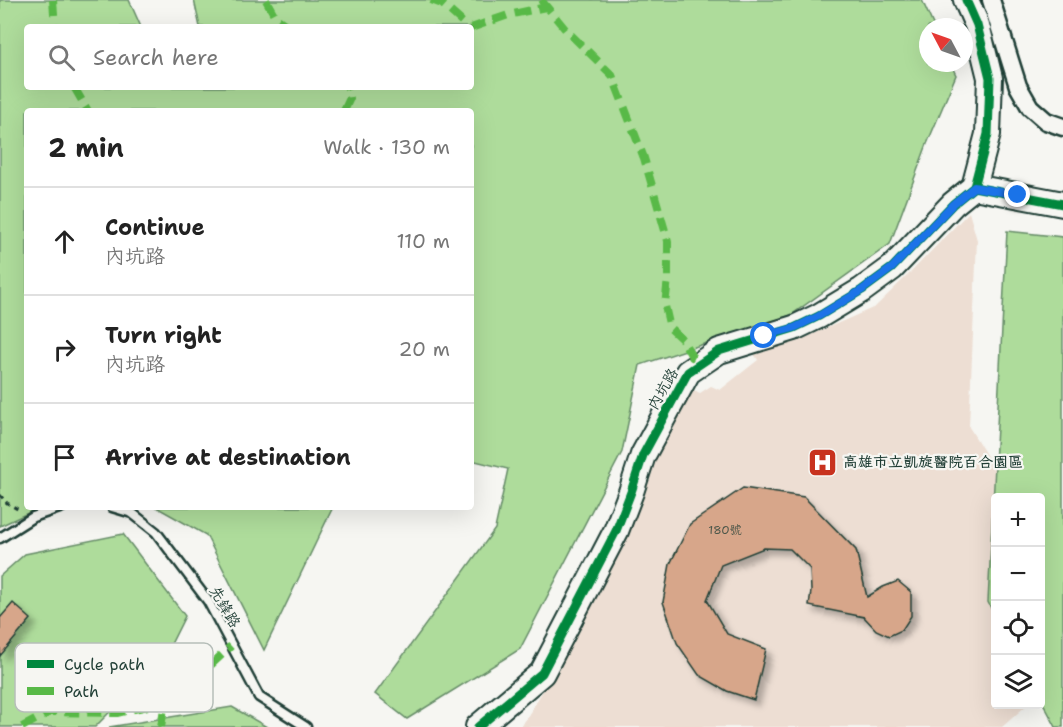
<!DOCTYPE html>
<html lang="en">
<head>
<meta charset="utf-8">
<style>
	:root { --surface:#fff; --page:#f6f6f6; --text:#222; --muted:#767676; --line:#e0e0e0 }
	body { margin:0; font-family:"Shantell Sans","LXGW WenKai TC",sans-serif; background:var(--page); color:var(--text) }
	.controls { position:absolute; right:18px; bottom:18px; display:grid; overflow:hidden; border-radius:6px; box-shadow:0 6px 24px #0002 }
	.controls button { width:54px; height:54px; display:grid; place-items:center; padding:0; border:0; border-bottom:2px solid var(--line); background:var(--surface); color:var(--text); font:30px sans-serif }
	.compass { position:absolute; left:919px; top:18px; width:54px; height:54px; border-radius:50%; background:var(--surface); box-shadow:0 6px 24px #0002; rotate:311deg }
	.stop { position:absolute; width:18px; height:18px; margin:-14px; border:4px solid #1a73e8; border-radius:50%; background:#fff }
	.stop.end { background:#1a73e8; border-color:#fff; box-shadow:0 2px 6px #0008 }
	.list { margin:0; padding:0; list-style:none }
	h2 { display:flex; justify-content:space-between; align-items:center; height:78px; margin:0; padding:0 24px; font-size:26px }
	h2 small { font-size:20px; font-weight:400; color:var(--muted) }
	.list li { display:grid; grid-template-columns:39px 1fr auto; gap:18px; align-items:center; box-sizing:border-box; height:108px; padding:0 24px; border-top:2px solid var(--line) }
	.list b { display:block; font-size:22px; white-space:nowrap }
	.list p { margin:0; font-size:20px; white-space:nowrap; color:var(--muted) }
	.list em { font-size:20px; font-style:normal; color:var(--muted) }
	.icon { flex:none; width:33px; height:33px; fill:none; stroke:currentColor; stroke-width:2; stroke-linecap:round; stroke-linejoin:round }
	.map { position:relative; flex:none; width:1063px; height:727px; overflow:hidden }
	.search { position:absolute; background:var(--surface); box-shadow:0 6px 24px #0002; left:24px; top:24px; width:450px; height:66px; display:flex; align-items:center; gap:15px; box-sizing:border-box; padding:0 21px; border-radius:6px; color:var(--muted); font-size:22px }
	.panel { position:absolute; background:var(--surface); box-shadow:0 6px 24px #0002; left:24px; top:108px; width:450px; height:402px; border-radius:6px }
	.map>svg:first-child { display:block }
</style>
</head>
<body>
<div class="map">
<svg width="1063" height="727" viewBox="0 0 1063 727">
	<defs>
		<filter id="shadow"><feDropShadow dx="5.5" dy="5.5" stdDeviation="3" flood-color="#0004"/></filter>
	</defs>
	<rect width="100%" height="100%" fill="#f6f6f2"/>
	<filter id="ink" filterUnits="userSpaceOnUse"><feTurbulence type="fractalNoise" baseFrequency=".0167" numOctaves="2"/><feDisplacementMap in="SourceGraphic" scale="12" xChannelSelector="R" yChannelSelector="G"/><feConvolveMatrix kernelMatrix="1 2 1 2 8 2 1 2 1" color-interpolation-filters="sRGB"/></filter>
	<g filter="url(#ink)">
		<path fill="#edded3" d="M969,212L977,240L969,427L1012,497L996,498V704L1027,705L1002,727H520L523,724L581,627L680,399L689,388L700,393L711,386L720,390L758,360L752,351L802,339L875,307L913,270Z"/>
		<path fill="#aedc9b" stroke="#668c68" stroke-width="1.5" d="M0,0H129L141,27H27V87H471V27H200L194,0H922L934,27H928V63H950L956,75L927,144L890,244L791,315L640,365L622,452L520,649L407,719L375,694L495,529L508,469L471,460V111H27V507H41L0,526Z
			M1007,231L1063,237V727H1056L1041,699L1040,498H996L995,616L988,602Z
			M156,507H333L264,650L206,535Z
			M123,534L185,616L165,656L95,727H0V576L25,554Z
			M232,707L267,727H109Z"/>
		<path fill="#d7a68a" stroke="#1f3d34" stroke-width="1.5" filter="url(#shadow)" d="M743,488L804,497L856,550L867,597L883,587L898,581L911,592V616L902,630L889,636L876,630L864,617L809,606L811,591L810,569L790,549L764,548L721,565L707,600L727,634L766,649L754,700L727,691L699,675L677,643L663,602L670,564L690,524Z
			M13,603L31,619L0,656V618Z"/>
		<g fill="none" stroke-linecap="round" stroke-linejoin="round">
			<defs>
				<path id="lane" d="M112,507L132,513L156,532L208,601L259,697L306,727
					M0,538L33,517L62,507"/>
				<path id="street" d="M991,0L1018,86L1030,107L1046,121L1063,127"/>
				<path id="secondary" d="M966,0L977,25L990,78L988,134L974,187
					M478,727L542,673L616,531L631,492L643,455L688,372L719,351L794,328L819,316L862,290L892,268L953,204L974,187L1063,204"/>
			</defs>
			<use href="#lane" stroke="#1f3d34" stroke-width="13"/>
			<use href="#street" stroke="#1f3d34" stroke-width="21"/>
			<use href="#secondary" stroke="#1f3d34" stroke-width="28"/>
			<path stroke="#1f3d34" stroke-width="3" stroke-dasharray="4.5 4.5" stroke-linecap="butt" d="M0,495L7,503L21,511"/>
			<use href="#lane" stroke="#f6f6f2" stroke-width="8"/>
			<use href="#street" stroke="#f6f6f2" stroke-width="16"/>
			<use href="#secondary" stroke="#f6f6f2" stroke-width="24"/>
			<path stroke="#58b947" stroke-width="8" stroke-dasharray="15 8" stroke-linecap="butt" d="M53,0L55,27
				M266,0L276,18L289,27
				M431,0L442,4L468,27
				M541,0L566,30L612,75L644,158L668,241V278L665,306L670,328L683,340L692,357L703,363
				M471,28L508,15L546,7
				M74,87L88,111
				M344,111L350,98L348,87
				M22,727L50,712L117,713L165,702L194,681L231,646
				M161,727L165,702"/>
			<defs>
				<path id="cycleway" d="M966,0L977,25L990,78L988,134L974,187
					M478,727L542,673L616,531L631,492L643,455L688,372L719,351L794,328L819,316L862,290L892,268L953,204L974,187L1063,204"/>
			</defs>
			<use href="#cycleway" stroke="#f6f6f2" stroke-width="13"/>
			<use href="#cycleway" stroke="#00873e" stroke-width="9"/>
		</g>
	</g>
	<g fill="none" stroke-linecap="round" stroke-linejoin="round" filter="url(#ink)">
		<path stroke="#1a73e8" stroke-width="8" d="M764,336L794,328L819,316L862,290L892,268L953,204L974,187L1018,195"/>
	</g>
	<defs>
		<symbol id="hospital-square" viewBox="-11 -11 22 22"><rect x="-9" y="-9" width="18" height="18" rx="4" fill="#c8321e" stroke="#f6f6f2"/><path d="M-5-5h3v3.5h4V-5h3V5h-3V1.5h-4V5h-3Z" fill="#fff"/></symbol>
	</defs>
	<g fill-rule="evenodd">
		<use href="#hospital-square" x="806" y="446" width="33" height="33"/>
	</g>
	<g text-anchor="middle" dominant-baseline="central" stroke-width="4.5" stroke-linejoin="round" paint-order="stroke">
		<g font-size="12" fill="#4d574a">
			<text x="725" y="530">180號</text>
		</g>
		<g font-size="15" fill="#1f3d34" stroke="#f6f6f2">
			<text transform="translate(663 389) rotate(-60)">內坑路</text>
			<text transform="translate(225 607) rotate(60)">先鋒路</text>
		</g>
		<g font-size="15" font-weight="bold" fill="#1f3d34" stroke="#f6f6f2" text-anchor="start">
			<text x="843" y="462">高雄市立凱旋醫院百合園區</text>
		</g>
	</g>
	<rect x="15" y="643" width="198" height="69" rx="9" fill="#f6f6f2" stroke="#b6beb9" stroke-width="1.5"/>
	<rect x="27" y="660" width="27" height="8" fill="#00873e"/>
	<rect x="27" y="687" width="27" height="8" fill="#58b947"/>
	<g font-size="16" fill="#1f3d34">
		<text x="64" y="670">Cycle path</text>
		<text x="64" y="697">Path</text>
	</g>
</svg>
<div class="controls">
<button>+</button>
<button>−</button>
<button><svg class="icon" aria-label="locate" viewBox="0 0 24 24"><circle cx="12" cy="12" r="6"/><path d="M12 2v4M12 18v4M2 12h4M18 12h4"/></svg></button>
<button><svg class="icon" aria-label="layers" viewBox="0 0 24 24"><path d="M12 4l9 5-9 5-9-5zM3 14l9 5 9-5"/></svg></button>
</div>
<svg class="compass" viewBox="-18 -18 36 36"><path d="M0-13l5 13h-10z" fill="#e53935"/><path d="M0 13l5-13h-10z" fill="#767676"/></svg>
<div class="stop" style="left:764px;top:336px"></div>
<div class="stop end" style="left:1018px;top:195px"></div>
<div class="search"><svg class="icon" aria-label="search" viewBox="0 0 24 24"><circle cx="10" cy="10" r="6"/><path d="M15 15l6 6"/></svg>Search here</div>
<section class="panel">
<h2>2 min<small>Walk · 130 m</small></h2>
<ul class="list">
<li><svg class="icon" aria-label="ahead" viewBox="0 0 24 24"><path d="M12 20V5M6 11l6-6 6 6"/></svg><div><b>Continue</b><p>內坑路</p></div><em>110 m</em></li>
<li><svg class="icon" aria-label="right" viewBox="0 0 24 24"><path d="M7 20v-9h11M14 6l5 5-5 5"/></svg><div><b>Turn right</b><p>內坑路</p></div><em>20 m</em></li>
<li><svg class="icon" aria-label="arrive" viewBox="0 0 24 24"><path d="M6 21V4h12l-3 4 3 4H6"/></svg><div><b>Arrive at destination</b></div></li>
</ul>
</section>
</div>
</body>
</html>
